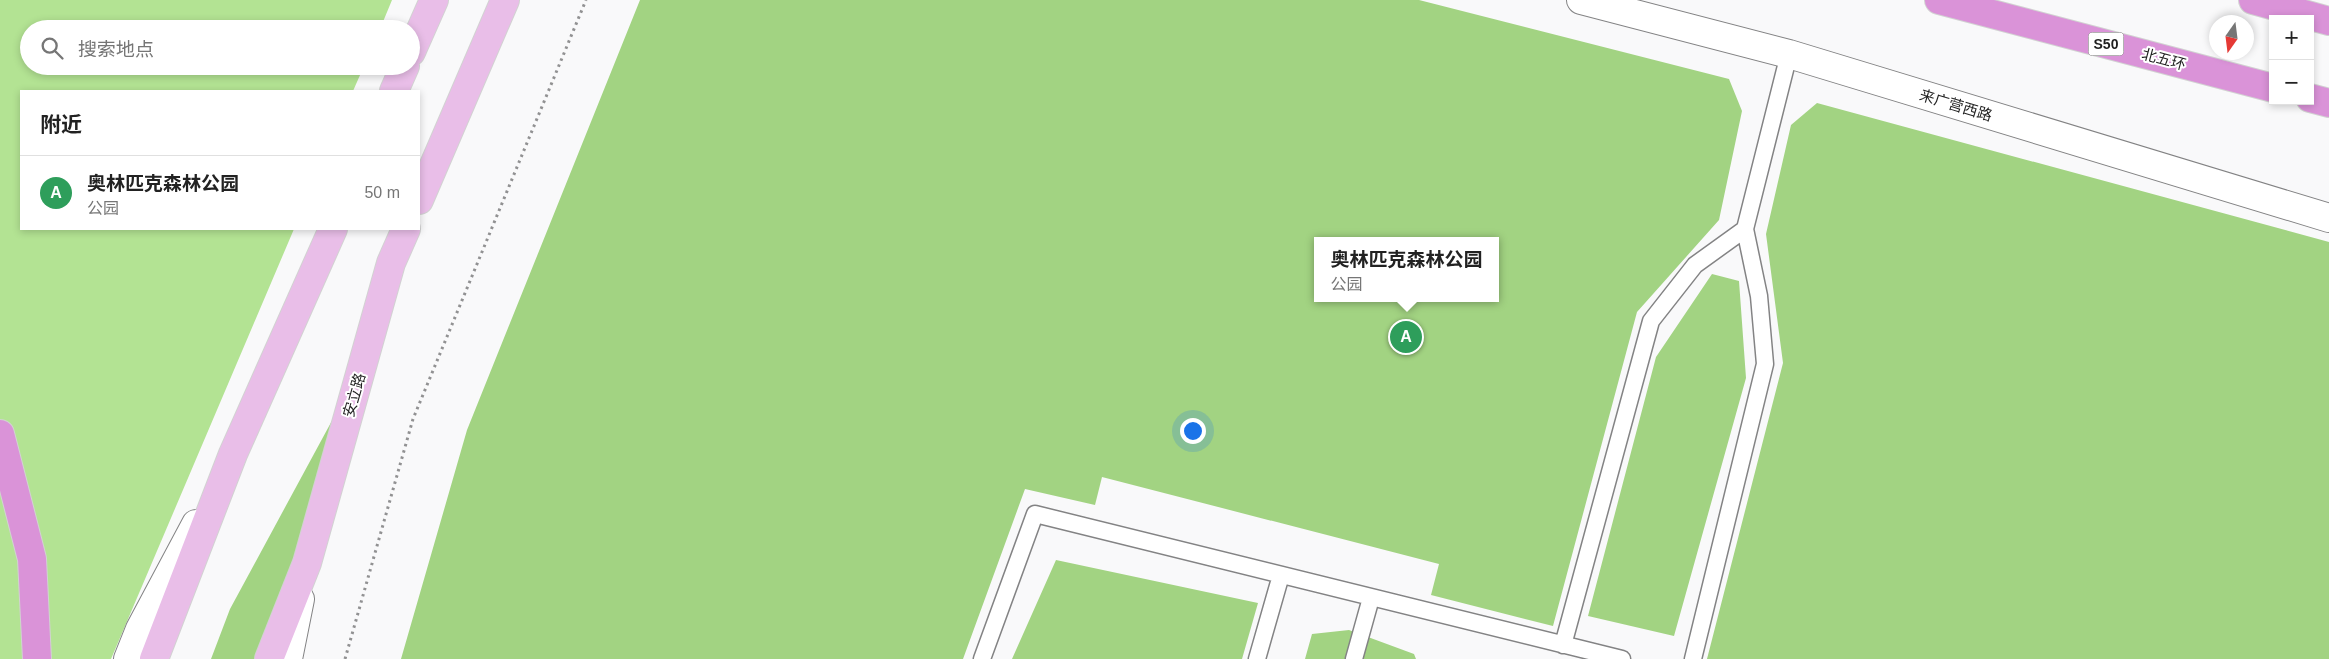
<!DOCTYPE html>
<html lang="zh">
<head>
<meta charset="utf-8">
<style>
	:root { --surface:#fff; --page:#f2f2f2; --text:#222; --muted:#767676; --line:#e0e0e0; --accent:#32954a }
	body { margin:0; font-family:Helvetica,"Noto Sans SC",sans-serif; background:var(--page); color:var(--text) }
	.controls { position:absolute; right:15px; top:15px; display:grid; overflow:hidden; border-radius:0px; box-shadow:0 2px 8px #0003 }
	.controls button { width:45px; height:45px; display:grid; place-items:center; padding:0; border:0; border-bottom:1px solid var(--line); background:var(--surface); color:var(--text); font:25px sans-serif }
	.compass { position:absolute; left:2209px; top:15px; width:45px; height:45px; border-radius:50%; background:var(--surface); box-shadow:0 2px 8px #0003; rotate:194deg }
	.you { position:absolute; left:1192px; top:430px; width:18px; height:18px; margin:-12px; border:4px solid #fff; border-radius:50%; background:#1a73e8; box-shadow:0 0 0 8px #1a73e833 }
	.badge { display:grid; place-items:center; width:32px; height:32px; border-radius:50%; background:var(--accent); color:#fff; font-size:16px; font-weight:700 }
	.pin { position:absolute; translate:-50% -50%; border:2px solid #fff; box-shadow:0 1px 5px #0006 }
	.popup { position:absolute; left:1314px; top:237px; width:185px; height:65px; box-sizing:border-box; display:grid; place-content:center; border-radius:0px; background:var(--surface); filter:drop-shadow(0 1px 4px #0005); font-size:16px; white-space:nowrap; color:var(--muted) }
	.popup b { font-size:19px; color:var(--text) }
	.popup::after { content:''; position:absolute; left:50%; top:100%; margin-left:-10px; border:10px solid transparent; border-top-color:var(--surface) }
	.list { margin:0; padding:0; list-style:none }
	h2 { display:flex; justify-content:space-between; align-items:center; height:65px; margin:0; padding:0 20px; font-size:21px }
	h2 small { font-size:16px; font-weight:400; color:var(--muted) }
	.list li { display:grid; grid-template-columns:32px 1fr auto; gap:15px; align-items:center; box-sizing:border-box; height:75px; padding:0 20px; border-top:1px solid var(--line) }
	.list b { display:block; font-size:19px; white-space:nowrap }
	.list p { margin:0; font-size:16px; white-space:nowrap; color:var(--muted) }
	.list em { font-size:16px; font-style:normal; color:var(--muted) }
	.icon { flex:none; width:28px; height:28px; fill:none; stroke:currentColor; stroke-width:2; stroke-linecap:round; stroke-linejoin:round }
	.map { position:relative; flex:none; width:2329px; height:659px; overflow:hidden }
	.search { position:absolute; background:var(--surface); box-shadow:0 2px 8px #0003; left:20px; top:20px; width:400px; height:55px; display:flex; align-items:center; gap:12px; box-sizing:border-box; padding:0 18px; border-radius:28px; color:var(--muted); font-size:19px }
	.panel { position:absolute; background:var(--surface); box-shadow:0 2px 8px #0003; left:20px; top:90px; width:400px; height:140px; border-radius:0px }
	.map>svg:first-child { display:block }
</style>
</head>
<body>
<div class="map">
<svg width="2329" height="659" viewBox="0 0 2329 659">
	<rect width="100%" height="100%" fill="#f9f9fa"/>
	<path fill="#b3e393" d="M0,0H392L380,29H29V66H364L353,91H21V229H294L111,659H0Z"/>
	<path fill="#a2d382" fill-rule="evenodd" d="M640,0H1419L1729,79L1742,111L1719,220L1637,312L1553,626L1431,595L1439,564L1102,477L1095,505L1025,489L963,659H401L467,430ZM1317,241H1495V298H1317Z
		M1817,103L2329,242V659H1707L1783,363L1766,234L1791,125Z
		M1712,274L1739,281L1746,378L1674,636L1588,616L1656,357Z
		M341,404L300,560L262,659H211L230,609Z
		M1056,560L1258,603L1242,659H1012Z
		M1349,630L1414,654L1416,659H1305L1312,634Z"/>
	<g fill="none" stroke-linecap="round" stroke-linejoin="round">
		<defs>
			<path id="service" d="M1563,645L1651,321L1695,265L1745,229
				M982,659L1035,514L1622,659
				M1257,659L1281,575
				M1354,659L1371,598
				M1693,659L1765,364L1759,296L1745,229L1789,54"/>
			<path id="tertiary" d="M1581,0L1789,54L2329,218
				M128,659L140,629L196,524
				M288,659L300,599"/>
			<path id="primary" d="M411,52L434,0
				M394,91L405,66
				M419,200L505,0
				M154,659L233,454L333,229
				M269,659L307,563L391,263L406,229"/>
			<path id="motorway" d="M1939,0L2273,88
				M2253,0L2329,21
				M2310,98L2329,103
				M0,434L32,559L37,659"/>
		</defs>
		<use href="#service" stroke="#838384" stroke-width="19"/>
		<use href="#tertiary" stroke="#838384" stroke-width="30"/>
		<use href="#primary" stroke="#d2d2d2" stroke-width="30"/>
		<use href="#motorway" stroke="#d2d2d2" stroke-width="30"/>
		<path stroke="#919192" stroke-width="3" stroke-dasharray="2.5 4" stroke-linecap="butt" d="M345,659L413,419L586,0"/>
		<use href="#service" stroke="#fff" stroke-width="16"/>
		<use href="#tertiary" stroke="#fff" stroke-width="28"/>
		<use href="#primary" stroke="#e9bee8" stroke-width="28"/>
		<use href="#motorway" stroke="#da93d8" stroke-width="28"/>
	</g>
	<g text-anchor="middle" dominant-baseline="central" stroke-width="4" stroke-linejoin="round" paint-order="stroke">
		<rect fill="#fff" stroke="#626262" stroke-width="1" x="2088.5" y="32.5" width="35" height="23" rx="4"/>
		<g font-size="14" font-weight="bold" fill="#1f1f1f">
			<text x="2106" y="44">S50</text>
		</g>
		<g font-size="15" fill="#1f1f1f" stroke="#fff">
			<text transform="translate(2164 59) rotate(15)">北五环</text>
			<text transform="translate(1956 105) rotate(17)">来广营西路</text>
			<text transform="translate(354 395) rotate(-74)">安立路</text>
		</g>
	</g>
</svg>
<div class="controls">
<button>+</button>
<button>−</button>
</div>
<svg class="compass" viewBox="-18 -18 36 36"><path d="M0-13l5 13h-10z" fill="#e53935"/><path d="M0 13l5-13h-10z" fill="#767676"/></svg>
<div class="you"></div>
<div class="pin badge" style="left:1406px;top:337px;background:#2e9e5b">A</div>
<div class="popup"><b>奥林匹克森林公园</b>公园</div>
<div class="search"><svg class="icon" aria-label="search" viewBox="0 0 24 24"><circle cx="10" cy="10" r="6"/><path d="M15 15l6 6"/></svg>搜索地点</div>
<section class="panel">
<h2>附近<small></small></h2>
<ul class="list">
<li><span class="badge" style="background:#2e9e5b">A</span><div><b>奥林匹克森林公园</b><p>公园</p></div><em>50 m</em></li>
</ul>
</section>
</div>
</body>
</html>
